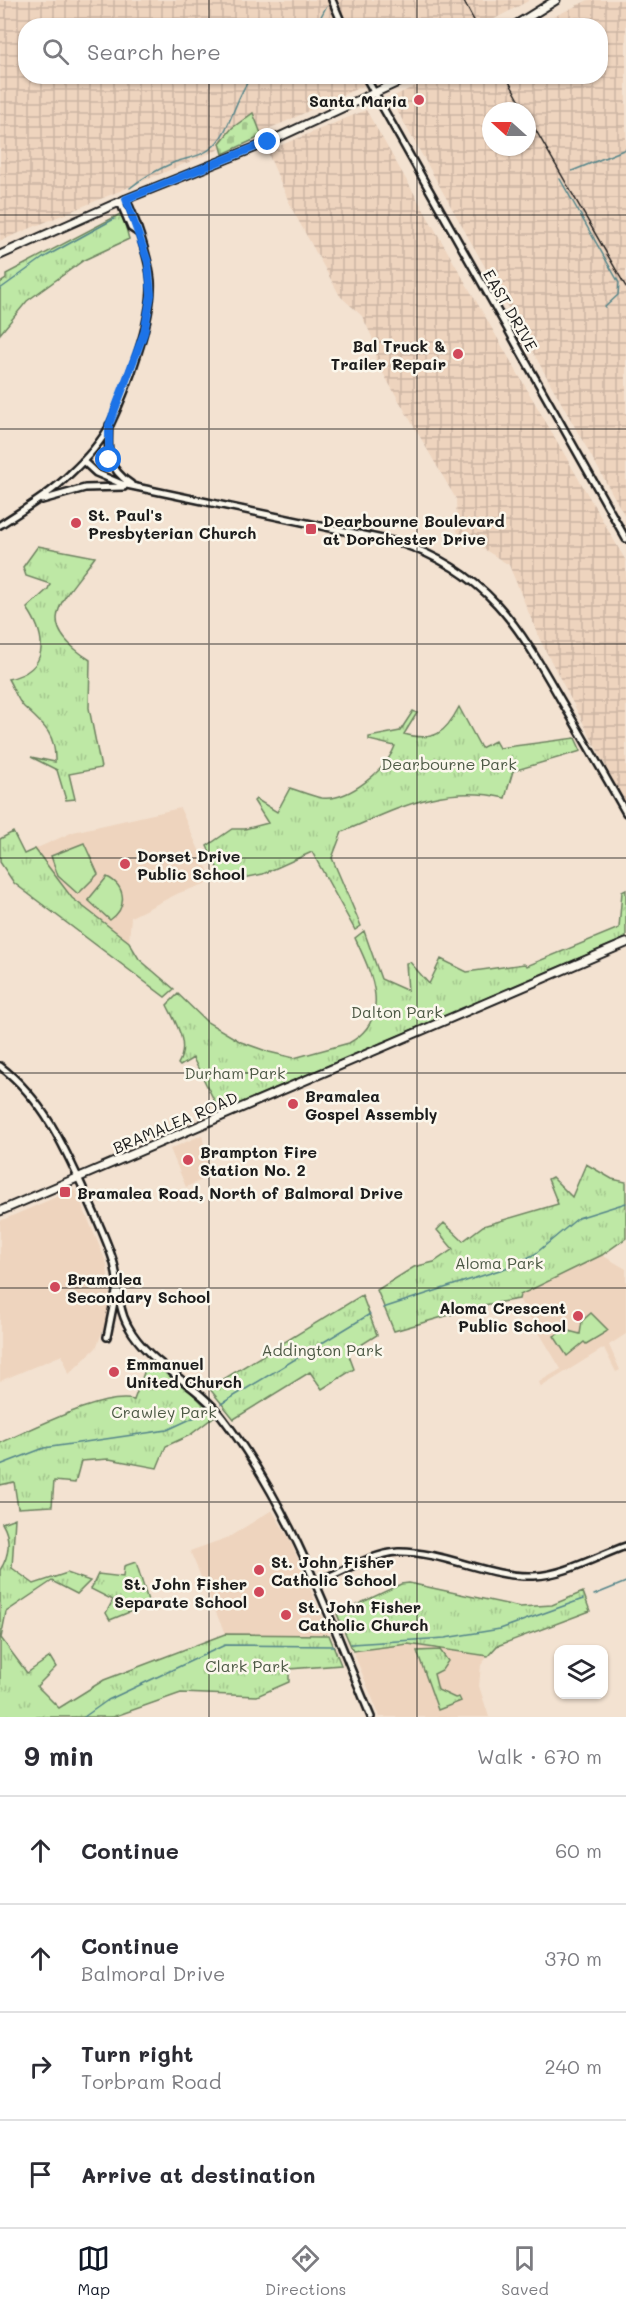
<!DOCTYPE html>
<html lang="en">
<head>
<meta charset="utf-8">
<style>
	:root { --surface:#fff; --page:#f7f7f7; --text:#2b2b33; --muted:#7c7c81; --line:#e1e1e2; --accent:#111827 }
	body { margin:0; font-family:Mali,sans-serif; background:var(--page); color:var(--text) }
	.controls { position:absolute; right:18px; bottom:18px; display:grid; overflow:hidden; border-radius:12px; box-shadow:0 2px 4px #0004 }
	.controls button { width:54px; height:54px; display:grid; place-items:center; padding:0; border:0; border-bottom:2px solid var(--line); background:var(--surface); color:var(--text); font:30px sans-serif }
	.compass { position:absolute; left:482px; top:102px; width:54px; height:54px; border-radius:50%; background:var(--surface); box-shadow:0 2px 4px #0004; rotate:291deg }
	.stop { position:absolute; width:18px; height:18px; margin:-14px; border:4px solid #1a73e8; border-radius:50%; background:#fff }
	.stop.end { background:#1a73e8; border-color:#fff; box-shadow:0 2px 6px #0008 }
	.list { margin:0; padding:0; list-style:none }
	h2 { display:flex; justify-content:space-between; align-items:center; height:78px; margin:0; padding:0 24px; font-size:26px }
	h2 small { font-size:20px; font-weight:400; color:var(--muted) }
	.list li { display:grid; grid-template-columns:39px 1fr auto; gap:18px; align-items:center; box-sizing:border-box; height:108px; padding:0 24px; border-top:2px solid var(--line) }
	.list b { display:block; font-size:22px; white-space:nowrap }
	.list p { margin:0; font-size:20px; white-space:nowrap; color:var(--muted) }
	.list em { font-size:20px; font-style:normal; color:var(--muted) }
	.icon { flex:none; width:33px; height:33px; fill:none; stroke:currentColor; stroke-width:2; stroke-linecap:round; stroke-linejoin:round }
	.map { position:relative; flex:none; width:626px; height:1717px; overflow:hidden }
	.search { position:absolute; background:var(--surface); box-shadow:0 2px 4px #0004; left:18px; right:18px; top:18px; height:66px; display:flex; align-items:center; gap:15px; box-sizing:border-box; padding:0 21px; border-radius:24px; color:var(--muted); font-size:22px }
	.sheet { height:510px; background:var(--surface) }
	nav { display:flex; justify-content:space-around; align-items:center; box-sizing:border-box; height:84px; border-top:2px solid var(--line); background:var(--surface); font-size:16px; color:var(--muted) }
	nav a { display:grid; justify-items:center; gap:3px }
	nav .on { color:var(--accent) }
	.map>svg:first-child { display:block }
</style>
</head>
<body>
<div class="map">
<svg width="626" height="1717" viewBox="0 0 626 1717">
	<defs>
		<pattern id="industrial-grid" width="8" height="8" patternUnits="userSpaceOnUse" patternTransform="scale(1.5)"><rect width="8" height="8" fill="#eed4be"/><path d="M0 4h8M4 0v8" fill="none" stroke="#ccb5a3"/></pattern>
		<pattern id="cemetery-stones" width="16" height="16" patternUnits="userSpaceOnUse" patternTransform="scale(1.5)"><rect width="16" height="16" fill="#bee8a5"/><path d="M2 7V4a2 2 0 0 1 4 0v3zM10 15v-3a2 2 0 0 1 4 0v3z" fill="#a3c68d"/></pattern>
		<pattern id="park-tufts" width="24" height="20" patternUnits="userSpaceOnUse" patternTransform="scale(1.5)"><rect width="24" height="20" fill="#bee8a5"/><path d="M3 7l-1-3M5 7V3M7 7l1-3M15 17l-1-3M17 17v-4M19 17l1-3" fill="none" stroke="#a3c68d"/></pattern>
	</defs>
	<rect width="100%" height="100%" fill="#f3e2d1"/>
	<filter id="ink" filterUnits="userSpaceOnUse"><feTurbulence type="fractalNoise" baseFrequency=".0167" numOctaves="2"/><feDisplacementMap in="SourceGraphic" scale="12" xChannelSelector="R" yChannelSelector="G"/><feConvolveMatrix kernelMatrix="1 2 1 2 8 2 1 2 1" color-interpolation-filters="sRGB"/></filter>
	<g filter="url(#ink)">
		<path fill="#eed4be" d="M180,808L213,881L179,893L131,917L129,942L72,898L35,849L73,832Z
			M202,1135L211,1176L186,1187L170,1149Z
			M73,1190L76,1191L107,1264L111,1310L96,1348L69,1374L62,1355L0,1381V1221Z
			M602,1255L626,1269V1334L609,1345L620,1370L616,1372L604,1348L541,1387L539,1382L561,1369L519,1299V1295Z
			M272,1510L290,1540L329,1635L225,1634L190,1551L229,1537Z
			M408,1644L488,1656L481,1665L479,1686L489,1717H380L353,1651Z"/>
		<path fill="url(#industrial-grid)" fill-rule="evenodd" d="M0,0H530L483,25L26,26V76L382,77L287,121L0,241Z
			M588,0H626V518L390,98L434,77L600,76V26L537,25ZM491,111H527V147H491Z
			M366,110L626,561V805L540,640L509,565L457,532L456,499L376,361L372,337L362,316L340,296L292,209L267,151Z"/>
		<path fill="#bee8a5" stroke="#6d8260" stroke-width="1.5" d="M84,843L98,874L78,894L58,876L51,856Z
			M107,877C126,886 128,908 110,920L88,900Z
			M591,1313L608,1330L606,1332L586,1344L584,1342L567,1356L554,1336L565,1330L580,1334L582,1321Z"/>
		<path fill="url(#cemetery-stones)" stroke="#6d8260" stroke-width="1.5" d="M253,113L262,136L223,154L220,143L232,128Z"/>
		<path fill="url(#park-tufts)" stroke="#6d8260" stroke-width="1.5" d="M122,213L129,239L84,260L27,301L0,334V283L6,279V274Z
			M38,546L95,557C63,601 31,622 90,660L89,708L101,768L69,774L75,799L66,800L57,770L31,757L55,762C56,734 44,725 24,707C17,700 13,687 8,679C50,670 47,637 27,608L48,589L50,584L26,576L23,567Z
			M459,707L481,748L495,741L499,748L575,738L581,751L513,771L505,798C443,783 397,809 342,832L332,858L361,926L355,930L312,852L263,874L224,882L207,846L232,829H245L268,823L254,801L256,799L277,812L290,788C300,791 311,796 322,798C349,801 386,770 395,746L369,740V737L400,731L413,711L417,713L404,734C434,742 445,734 459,707Z
			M13,832L24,854L35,849L72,898L129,942L139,959L174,989L165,997L14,883L0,862V839Z
			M626,890V938L220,1112L193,1058L180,1066L178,1064C190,1044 176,1024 167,1005L178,994L207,1022L241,1042L269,1052L294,1058L349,1043C394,1018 371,972 355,938L364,931L381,979L408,991L406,963L410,962L429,984L441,959L467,972L524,964L527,966L619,928L622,892Z
			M586,1164L612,1179L626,1182V1238L602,1255L520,1295L519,1299L484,1305L394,1331L377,1290L414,1267L434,1262L453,1249L437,1230L444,1223L463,1241L483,1226L558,1204L548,1179L552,1177L572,1197Z
			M362,1295L377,1335L348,1353L354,1369L322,1389L310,1372L234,1419L209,1388Z
			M149,1359L181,1382L215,1416L190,1435L166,1446L157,1468L109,1459L81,1461L75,1483L54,1481L52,1506L18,1508L14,1482L0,1485V1443C31,1430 102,1392 134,1400Z
			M15,1518L12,1568L34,1584L67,1573L90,1581L77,1594L52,1581L6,1612L1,1638L27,1673L50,1657L56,1667L37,1686L59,1708L104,1680L225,1634L329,1635L341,1665L289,1669V1682L257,1696L181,1693L113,1717H0V1570C10,1555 11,1538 2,1523Z
			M136,1562L149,1604L110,1620L106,1613L113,1600L91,1589L98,1574L123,1577L124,1566Z
			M409,1583L520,1607L552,1605L583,1592L590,1611L497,1646L488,1656L408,1644L353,1651L337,1614L401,1584Z
			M440,1650L448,1661L442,1670L434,1674L438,1690L455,1698L459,1697L461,1701L438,1710L417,1651Z"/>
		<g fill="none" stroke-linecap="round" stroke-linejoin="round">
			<path stroke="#54858a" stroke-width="1.5" d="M316,26L326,7
				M572,171L626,149
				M560,179L619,283L618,295L605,307
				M130,188C142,178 161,168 175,162C187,158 200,157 210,149C232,132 234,97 252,76
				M0,289L43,258L114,219
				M383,1308L509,1267L535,1254L578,1218L626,1203
				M221,1404L370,1314
				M0,1465L44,1448L167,1430L206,1412
				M594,1595L626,1582
				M351,1644L445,1638L500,1629L583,1599
				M84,1717L108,1700L225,1645L333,1646"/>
			<defs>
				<path id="minor" d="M332,0L343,26
					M365,76L626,539
					M120,202L131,228L137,232
					M109,425C107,452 107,468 131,484
					M83,461L96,473L122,484L397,542C487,571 518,625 562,702C584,739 605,776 626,813
					M42,500L85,488L124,487
					M0,525C24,509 49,495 70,474C84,461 101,442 110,425C127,390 153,319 151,281C149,259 136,219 126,199
					M0,1066C44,1100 65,1148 87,1197C96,1217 106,1238 113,1260C120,1281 116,1305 128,1326C149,1365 195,1382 222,1417C292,1508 327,1613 371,1717
					M107,1337L116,1292
					M316,1582C339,1573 374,1553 398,1552C444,1551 488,1578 534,1576C565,1575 597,1556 626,1546"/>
				<path id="major" d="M514,26L556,0
					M0,255L126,199L264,144L411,76
					M0,1211L626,943"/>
			</defs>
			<use href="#minor" stroke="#1c1c1c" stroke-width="10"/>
			<use href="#major" stroke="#1c1c1c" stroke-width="11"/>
			<use href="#minor" stroke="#fbf7ec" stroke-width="5"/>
			<use href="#major" stroke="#fbf7ec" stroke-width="7"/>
			<path stroke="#1c1c1c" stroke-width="1.5" d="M463,0L477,26
				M506,76L525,111
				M527,115L626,287"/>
		</g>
	</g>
	<g fill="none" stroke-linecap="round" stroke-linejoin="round" filter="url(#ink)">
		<path stroke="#1a73e8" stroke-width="8" d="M109,460V425L144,333L151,295L148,262L126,199L268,142"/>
	</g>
	<path fill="none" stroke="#1c1c1c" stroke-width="1.5" stroke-opacity="0.55" d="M209,0V26M417,0V26M209,76V1717M417,76V1717M0,215H626M0,429H626M0,644H626M0,858H626M0,1073H626M0,1288H626M0,1502H626"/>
	<g fill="#d1495b" stroke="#fbf7ec" stroke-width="2">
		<circle cx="419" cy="100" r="6"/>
		<circle cx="458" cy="354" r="6"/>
		<circle cx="76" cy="523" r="6"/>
		<rect x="305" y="523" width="12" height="12" rx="3"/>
		<circle cx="125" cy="864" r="6"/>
		<circle cx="293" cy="1104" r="6"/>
		<circle cx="188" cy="1160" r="6"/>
		<rect x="59" y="1186" width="12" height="12" rx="3"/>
		<circle cx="55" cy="1287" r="6"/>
		<circle cx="578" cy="1316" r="6"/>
		<circle cx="114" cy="1372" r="6"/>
		<circle cx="259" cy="1570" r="6"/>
		<circle cx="259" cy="1592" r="6"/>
		<circle cx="286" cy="1615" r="6"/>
	</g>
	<g text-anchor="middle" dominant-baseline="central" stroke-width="5" stroke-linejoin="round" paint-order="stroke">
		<g font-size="16" font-weight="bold" fill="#1c1c1c" stroke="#fbf7ec" text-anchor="start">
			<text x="407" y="100" text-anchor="end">Santa Maria</text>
			<text x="446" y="345" text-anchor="end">Bal Truck &amp;<tspan x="446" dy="18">Trailer Repair</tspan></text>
			<text x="88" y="514">St. Paul's<tspan x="88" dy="18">Presbyterian Church</tspan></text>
			<text x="323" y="520">Dearbourne Boulevard<tspan x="323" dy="18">at Dorchester Drive</tspan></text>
			<text x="137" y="855">Dorset Drive<tspan x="137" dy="18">Public School</tspan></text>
			<text x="305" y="1095">Bramalea<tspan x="305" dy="18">Gospel Assembly</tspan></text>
			<text x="200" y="1151">Brampton Fire<tspan x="200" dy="18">Station No. 2</tspan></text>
			<text x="77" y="1192">Bramalea Road, North of Balmoral Drive</text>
			<text x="67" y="1278">Bramalea<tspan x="67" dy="18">Secondary School</tspan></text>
			<text x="566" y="1307" text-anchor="end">Aloma Crescent<tspan x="566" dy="18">Public School</tspan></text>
			<text x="126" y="1363">Emmanuel<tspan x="126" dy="18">United Church</tspan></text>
			<text x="271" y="1561">St. John Fisher<tspan x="271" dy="18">Catholic School</tspan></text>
			<text x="247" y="1583" text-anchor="end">St. John Fisher<tspan x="247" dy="18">Separate School</tspan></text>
			<text x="298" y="1606">St. John Fisher<tspan x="298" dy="18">Catholic Church</tspan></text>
		</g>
		<g font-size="16" fill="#1c1c1c" stroke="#fbf7ec">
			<text transform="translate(511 310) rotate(60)">EAST DRIVE</text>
			<text transform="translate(175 1122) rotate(-23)">BRAMALEA ROAD</text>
		</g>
		<g font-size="16" fill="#4d5945" stroke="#fbf7ec">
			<text x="449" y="763">Dearbourne Park</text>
			<text x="397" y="1011">Dalton Park</text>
			<text x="235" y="1072">Durham Park</text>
			<text x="499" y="1262">Aloma Park</text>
			<text x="322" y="1349">Addington Park</text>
			<text x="164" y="1411">Crawley Park</text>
			<text x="247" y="1665">Clark Park</text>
		</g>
	</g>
</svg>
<div class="controls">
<button><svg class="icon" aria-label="layers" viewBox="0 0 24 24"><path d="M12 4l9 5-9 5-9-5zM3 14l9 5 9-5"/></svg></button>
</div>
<svg class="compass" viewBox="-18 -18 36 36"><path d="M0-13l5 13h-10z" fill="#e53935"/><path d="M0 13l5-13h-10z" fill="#7c7c81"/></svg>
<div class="stop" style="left:109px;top:460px"></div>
<div class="stop end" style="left:268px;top:142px"></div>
<div class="search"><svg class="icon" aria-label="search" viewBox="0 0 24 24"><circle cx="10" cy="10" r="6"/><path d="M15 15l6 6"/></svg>Search here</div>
</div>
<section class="sheet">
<h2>9 min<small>Walk · 670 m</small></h2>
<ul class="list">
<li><svg class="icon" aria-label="ahead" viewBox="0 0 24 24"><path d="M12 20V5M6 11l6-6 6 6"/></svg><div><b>Continue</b></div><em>60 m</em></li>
<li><svg class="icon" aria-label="ahead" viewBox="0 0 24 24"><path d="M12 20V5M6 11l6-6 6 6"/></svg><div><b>Continue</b><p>Balmoral Drive</p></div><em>370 m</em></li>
<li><svg class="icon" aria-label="right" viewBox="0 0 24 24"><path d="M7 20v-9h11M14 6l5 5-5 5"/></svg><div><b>Turn right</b><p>Torbram Road</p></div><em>240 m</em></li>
<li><svg class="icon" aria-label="arrive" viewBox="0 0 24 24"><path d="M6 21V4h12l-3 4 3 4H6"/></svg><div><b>Arrive at destination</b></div></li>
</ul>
</section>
<nav>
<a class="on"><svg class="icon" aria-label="map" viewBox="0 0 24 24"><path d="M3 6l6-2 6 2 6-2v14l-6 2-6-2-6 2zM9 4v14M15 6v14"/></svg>Map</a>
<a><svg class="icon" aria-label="directions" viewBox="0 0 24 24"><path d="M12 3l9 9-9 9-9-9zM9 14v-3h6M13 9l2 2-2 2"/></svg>Directions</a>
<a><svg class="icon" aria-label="saved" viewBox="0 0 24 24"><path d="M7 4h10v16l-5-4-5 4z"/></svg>Saved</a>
</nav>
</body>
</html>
